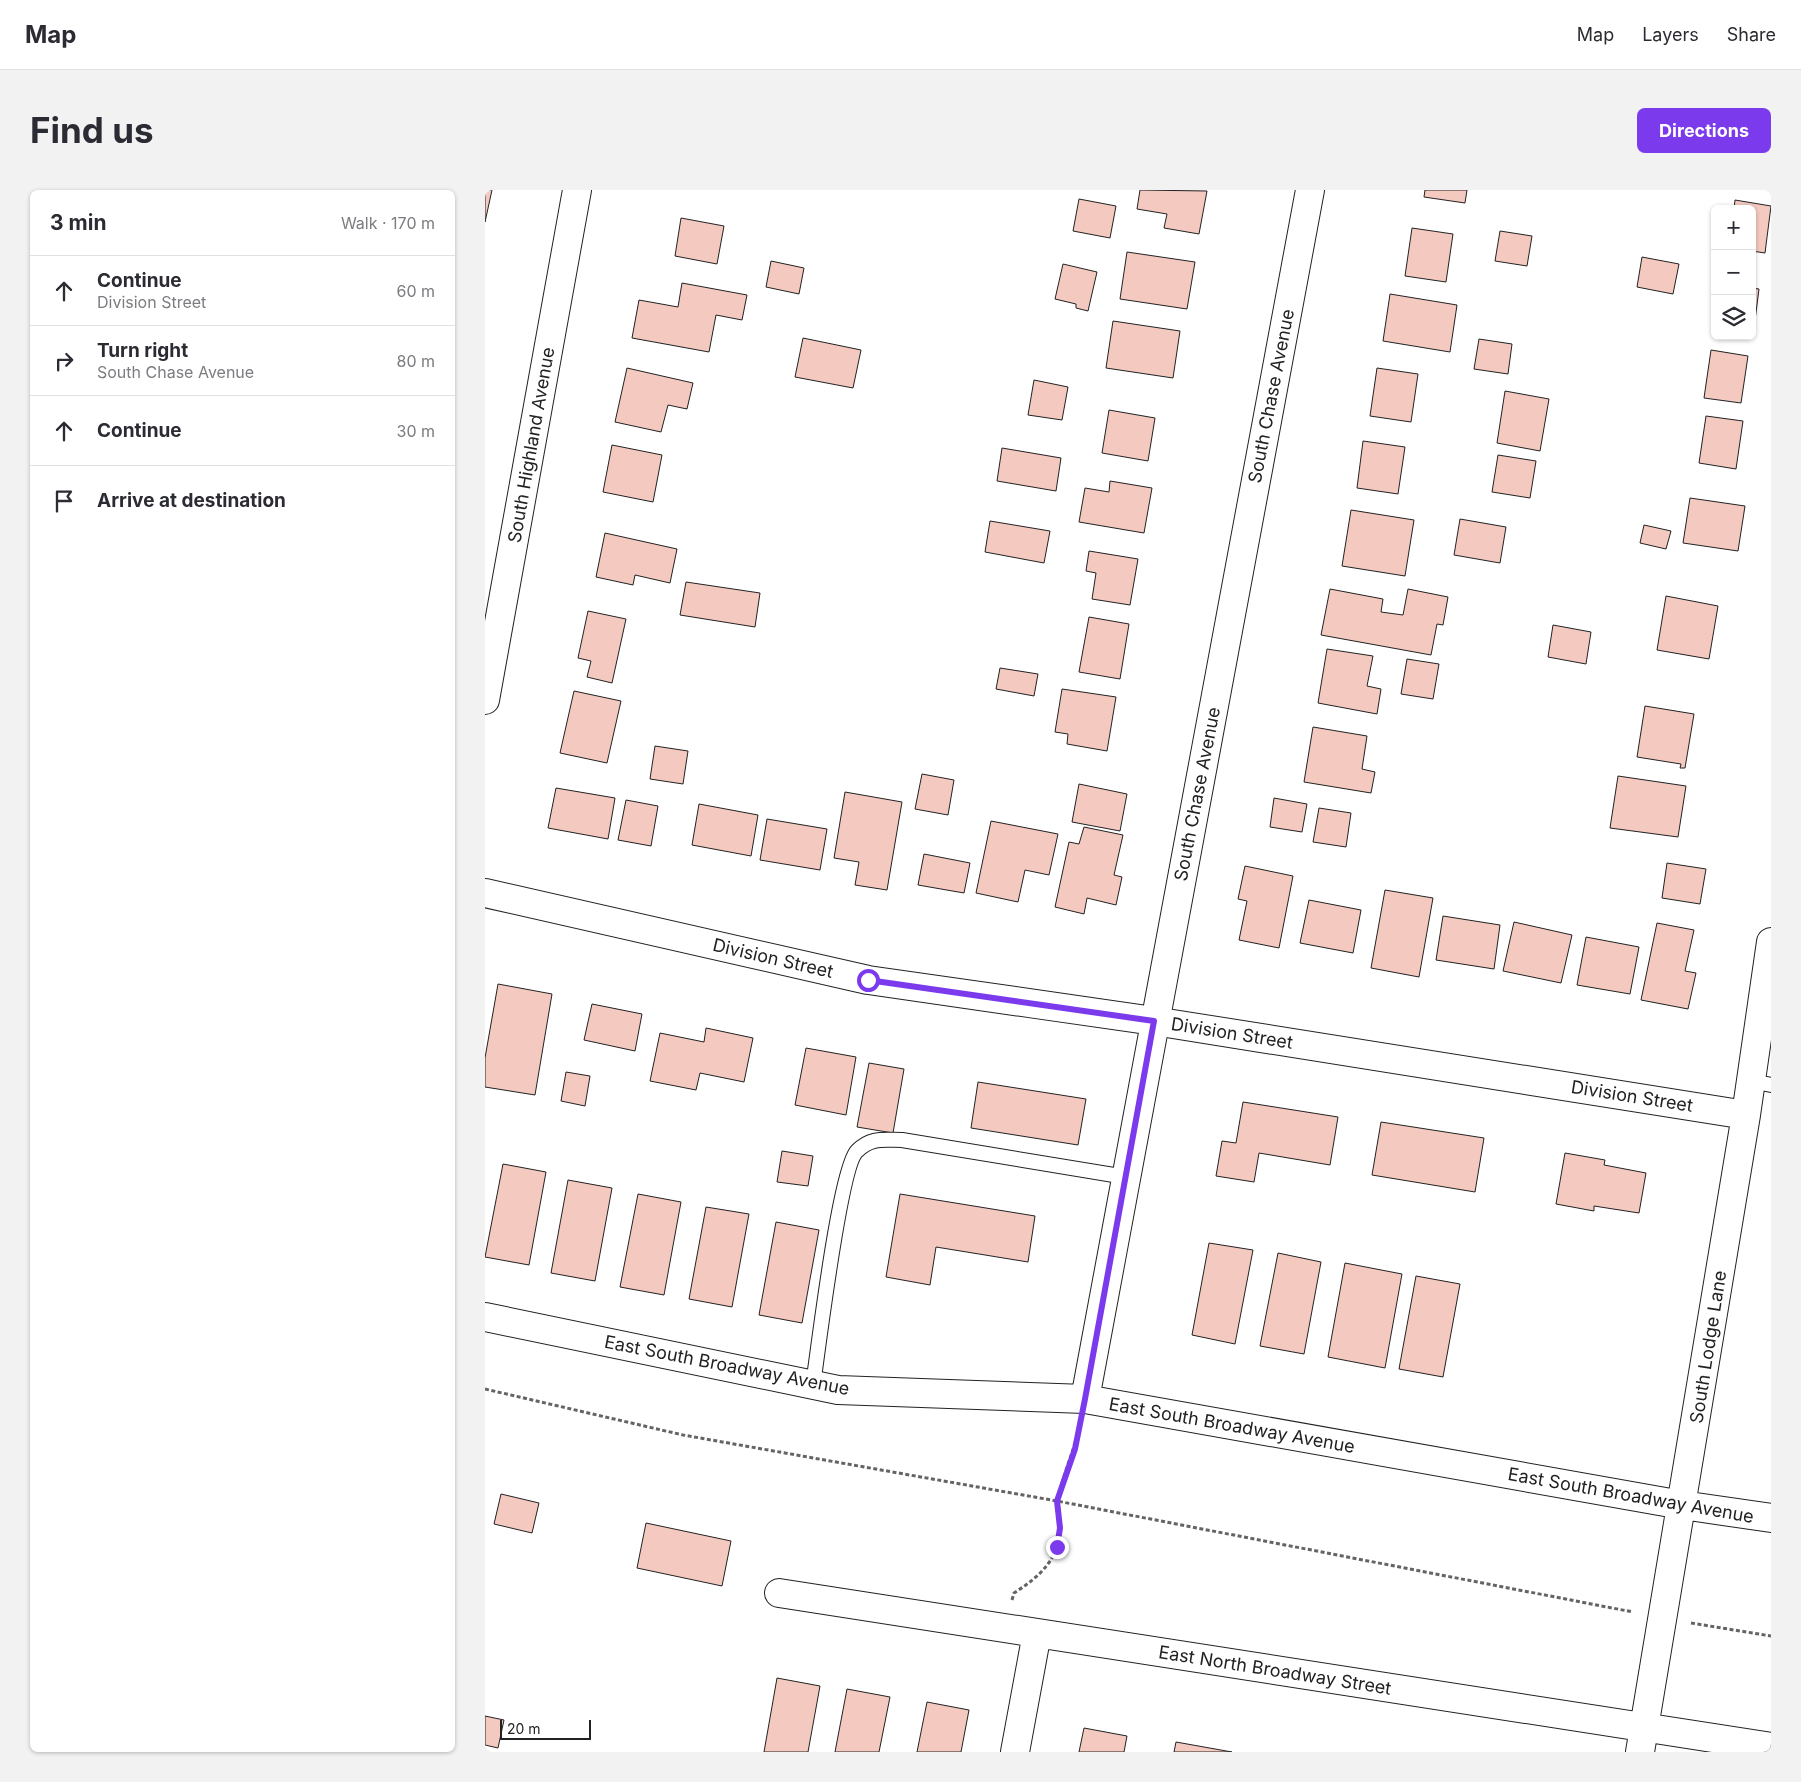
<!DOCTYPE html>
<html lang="en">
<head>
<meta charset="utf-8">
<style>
	:root { --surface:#fff; --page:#f2f2f3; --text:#2b2b33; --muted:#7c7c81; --line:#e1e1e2; --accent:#7c3aed }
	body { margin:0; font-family:Inter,sans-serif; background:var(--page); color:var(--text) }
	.controls { position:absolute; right:15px; top:15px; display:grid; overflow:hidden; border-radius:8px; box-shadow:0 1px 4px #0004 }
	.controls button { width:45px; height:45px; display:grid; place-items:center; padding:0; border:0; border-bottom:1px solid var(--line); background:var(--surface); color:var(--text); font:25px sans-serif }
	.scale { position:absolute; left:15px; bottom:12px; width:91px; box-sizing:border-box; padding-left:5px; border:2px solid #222; border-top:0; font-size:14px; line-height:18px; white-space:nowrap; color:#222; -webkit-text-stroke:4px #fff; paint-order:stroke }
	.stop { position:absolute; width:15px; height:15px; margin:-11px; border:4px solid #7c3aed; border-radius:50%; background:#fff }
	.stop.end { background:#7c3aed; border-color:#fff; box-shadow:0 1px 5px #0008 }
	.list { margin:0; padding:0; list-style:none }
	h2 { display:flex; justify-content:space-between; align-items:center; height:65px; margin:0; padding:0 20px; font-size:21px }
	h2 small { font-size:16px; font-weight:400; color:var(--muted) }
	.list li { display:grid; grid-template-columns:32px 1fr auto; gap:15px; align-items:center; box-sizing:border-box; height:70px; padding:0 20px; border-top:1px solid var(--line) }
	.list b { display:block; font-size:19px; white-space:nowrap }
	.list p { margin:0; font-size:16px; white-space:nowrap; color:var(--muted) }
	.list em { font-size:16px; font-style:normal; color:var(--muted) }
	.icon { flex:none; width:28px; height:28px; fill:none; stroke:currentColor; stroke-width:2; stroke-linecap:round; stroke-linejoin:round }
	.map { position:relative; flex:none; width:1286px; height:1562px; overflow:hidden; border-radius:8px }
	header { display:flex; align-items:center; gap:30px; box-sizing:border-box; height:70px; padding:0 25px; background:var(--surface); border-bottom:1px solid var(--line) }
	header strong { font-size:24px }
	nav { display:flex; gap:28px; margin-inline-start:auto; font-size:18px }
	.intro { display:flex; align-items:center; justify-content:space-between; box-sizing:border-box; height:120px; padding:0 30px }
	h1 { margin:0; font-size:35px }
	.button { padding:12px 22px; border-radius:8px; background:var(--accent); color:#fff; font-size:18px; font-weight:700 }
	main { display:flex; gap:30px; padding:0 30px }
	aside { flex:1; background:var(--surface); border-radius:8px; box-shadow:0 1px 4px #0004 }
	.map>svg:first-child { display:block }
</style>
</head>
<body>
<header>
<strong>Map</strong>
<nav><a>Map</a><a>Layers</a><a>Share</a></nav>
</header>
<div class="intro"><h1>Find us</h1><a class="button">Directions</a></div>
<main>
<aside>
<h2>3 min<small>Walk · 170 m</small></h2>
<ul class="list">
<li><svg class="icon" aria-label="ahead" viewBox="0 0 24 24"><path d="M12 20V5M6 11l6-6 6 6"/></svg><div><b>Continue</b><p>Division Street</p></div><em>60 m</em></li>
<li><svg class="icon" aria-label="right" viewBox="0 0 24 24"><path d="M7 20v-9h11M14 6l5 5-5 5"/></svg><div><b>Turn right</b><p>South Chase Avenue</p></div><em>80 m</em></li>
<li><svg class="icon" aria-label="ahead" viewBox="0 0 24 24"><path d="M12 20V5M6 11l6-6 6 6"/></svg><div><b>Continue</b></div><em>30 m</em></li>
<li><svg class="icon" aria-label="arrive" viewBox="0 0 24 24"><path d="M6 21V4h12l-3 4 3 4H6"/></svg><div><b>Arrive at destination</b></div></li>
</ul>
</aside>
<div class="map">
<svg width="1286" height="1562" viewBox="0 0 1286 1562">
	<rect width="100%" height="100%" fill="#fff"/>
	<path fill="#f3c9c0" stroke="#222" d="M0,0H7L0,32Z
		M655,0L722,1L714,44L679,38L682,24L652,19Z
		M940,0H982L980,13L939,7Z
		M594,9L631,16L625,48L588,41Z
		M1250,10L1286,16L1280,63L1267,61V19H1249Z
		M196,28L239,36L232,74L190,66Z
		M927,38L968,44L961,92L920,86Z
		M1015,41L1047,46L1042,76L1010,71Z
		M642,62L710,72L702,119L635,109Z
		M1157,67L1194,74L1188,104L1152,97Z
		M286,71L319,78L314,104L281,97Z
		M578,74L612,82L603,121L591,118V114L570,109Z
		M197,93L262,105L257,130L231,125L224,162L147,148L154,110L193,117Z
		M1267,98L1274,99L1268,146H1267Z
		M905,104L972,115L965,162L898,151Z
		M628,131L695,141L688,188L621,178Z
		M318,148L376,160L368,198L310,187Z
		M994,149L1027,154L1023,184L989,179Z
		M1226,160L1263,166L1256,213L1219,208Z
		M142,178L208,193L202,219L183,215L176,242L130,232Z
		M892,178L933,184L926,232L885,226Z
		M549,190L583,197L577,230L543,225Z
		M1020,201L1064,209L1055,261L1012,253Z
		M624,220L670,228L663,271L617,263Z
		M1221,226L1258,231L1251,279L1214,273Z
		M878,251L920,257L913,304L872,298Z
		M127,255L177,265L168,312L118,302Z
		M517,258L576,268L571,301L512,291Z
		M1013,265L1051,271L1045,308L1007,302Z
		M625,291L667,298L659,343L594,332L600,298L624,302Z
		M1205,308L1260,316L1253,361L1198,353Z
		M866,320L929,330L920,386L857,376Z
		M975,329L1021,337L1015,373L969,365Z
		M505,331L565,341L559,373L500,362Z
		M1159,335L1186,341L1181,359L1155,353Z
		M120,343L192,359L185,393L150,385L148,395L111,387Z
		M604,361L653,369L645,415L607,409L611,383L601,381Z
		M201,392L275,403L270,437L195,425Z
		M845,399L898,409L896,422L918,425L923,399L963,407L958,435L952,434L946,465L836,445Z
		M1181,406L1233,416L1224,469L1172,460Z
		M103,421L141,429L127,493L102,487L106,471L93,468Z
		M604,427L644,434L635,489L594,482Z
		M1068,435L1106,442L1101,474L1063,467Z
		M842,459L888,466L882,496L896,499L892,524L833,513Z
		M922,469L954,474L948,509L916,504Z
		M515,478L553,484L549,506L511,499Z
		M577,499L631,507L622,561L582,554L583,544L570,542Z
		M89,501L136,511L122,573L75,563Z
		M1160,516L1209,524L1200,578H1195L1196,574L1152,567Z
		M828,537L882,546L877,579L890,582L886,603L819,592Z
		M170,556L203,561L198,594L165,589Z
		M437,584L469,590L463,625L430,619Z
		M1133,586L1201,596L1193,647L1125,638Z
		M594,594L642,604L635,641L587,632Z
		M71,598L130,608L123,649L63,638Z
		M360,602L417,612L402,700L370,695L374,672L349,668Z
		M789,608L822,614L817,642L785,637Z
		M141,610L173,616L166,656L133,650Z
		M214,614L273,625L266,666L207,655Z
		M834,618L866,623L861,657L828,652Z
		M282,629L342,639L335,680L275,670Z
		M506,631L573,644L564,685L540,680L533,712L491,703Z
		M599,637L638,645L629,685L637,687L631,715L602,708L599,724L570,717L584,652L594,654Z
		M439,664L485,673L479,703L433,695Z
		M1182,673L1221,679L1215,714L1177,708Z
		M760,676L808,686L794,758L754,750L762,711L753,709Z
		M900,700L948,708L934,787L886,778Z
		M824,710L876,720L868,763L815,753Z
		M958,726L1015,735L1009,779L951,770Z
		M1029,732L1087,745L1076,793L1018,781Z
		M1172,733L1209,740L1200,781L1211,783L1203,819L1156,810Z
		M1101,747L1154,757L1145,804L1092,795Z
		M13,794L67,804L50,905L0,897V868Z
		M107,814L157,824L150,861L99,850Z
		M221,838L268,848L259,892L215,883L211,900L165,891L175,843L219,852Z
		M321,858L371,867L361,925L310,915Z
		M384,873L419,879L408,943L372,937Z
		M81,882L105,886L100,916L76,911Z
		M493,892L601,909L593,955L486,938Z
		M758,912L853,927L845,975L774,963L769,992L731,986L737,951L751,953Z
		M896,932L999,948L990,1002L887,985Z
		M297,961L328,966L323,996L292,992Z
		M1080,963L1120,970L1119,975L1161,983L1154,1023L1109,1016V1021L1071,1014Z
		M18,974L61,982L44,1075L0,1067Z
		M83,990L127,998L110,1091L66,1083Z
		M153,1004L196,1012L179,1105L135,1097Z
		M415,1004L550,1026L543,1072L451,1057L445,1095L401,1087Z
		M221,1017L264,1024L247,1117L204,1109Z
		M291,1032L334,1040L317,1133L274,1125Z
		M724,1053L768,1060L750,1154L707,1145Z
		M793,1063L836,1072L819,1164L775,1156Z
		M860,1073L917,1084L900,1178L843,1167Z
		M931,1086L975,1094L958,1187L914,1179Z
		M16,1304L54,1313L47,1343L9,1334Z
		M161,1333L246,1351L237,1396L152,1378Z
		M292,1488L335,1496L323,1562H279Z
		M362,1499L405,1507L394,1562H350Z
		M442,1512L484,1520L476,1562H432Z
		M0,1526L19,1530L13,1558L0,1555Z
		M599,1538L642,1546L639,1562H594Z
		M691,1552L747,1562H689Z"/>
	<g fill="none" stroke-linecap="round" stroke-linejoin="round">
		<defs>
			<path id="lane" d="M1266,891L1286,895
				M328,1195C333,1161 355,977 372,961C386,947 398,950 417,950L641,987"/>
			<path id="street" d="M0,510L92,0
				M0,703L383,790L669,831L1261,925
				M0,1127L353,1200L600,1209L1197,1315L1286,1328
				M600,1209L825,0
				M294,1403L1286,1557
				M530,1562L552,1443
				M1155,1562L1261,925L1286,752"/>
		</defs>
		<use href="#lane" stroke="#222" stroke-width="16"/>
		<use href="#street" stroke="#222" stroke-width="30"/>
		<path stroke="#646464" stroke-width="3" stroke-dasharray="4 2.5" stroke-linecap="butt" d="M0,1199L198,1245L572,1311L1148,1422
			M527,1410L529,1403C554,1387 575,1369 575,1337C575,1329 571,1319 573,1310C577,1286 589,1262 594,1237
			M1206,1433L1286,1446"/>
		<use href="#lane" stroke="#fff" stroke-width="14"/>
		<use href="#street" stroke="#fff" stroke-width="28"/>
	</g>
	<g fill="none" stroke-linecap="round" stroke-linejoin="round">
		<path stroke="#7c3aed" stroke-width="6" d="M383,790L669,831L600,1209L590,1259L572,1311L575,1338L572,1357"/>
	</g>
	<g text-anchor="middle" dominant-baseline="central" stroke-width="4" stroke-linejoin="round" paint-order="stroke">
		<g font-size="18" fill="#222" stroke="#fff">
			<text transform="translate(786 206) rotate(-79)">South Chase Avenue</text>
			<text transform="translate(46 255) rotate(-80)">South Highland Avenue</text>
			<text transform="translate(712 604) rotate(-79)">South Chase Avenue</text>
			<text transform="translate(288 768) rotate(13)">Division Street</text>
			<text transform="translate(747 843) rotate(9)">Division Street</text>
			<text transform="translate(1147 906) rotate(9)">Division Street</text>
			<text transform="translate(1223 1157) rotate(-81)">South Lodge Lane</text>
			<text transform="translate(242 1175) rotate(11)">East South Broadway Avenue</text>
			<text transform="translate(747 1235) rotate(10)">East South Broadway Avenue</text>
			<text transform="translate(1146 1305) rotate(10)">East South Broadway Avenue</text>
			<text transform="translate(790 1480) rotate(9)">East North Broadway Street</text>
		</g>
	</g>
</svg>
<div class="controls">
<button>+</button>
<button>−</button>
<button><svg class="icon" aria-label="layers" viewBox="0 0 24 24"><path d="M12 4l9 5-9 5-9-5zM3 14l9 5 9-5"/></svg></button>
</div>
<div class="scale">20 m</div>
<div class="stop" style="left:383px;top:790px"></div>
<div class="stop end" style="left:572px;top:1357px"></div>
</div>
</main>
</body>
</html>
